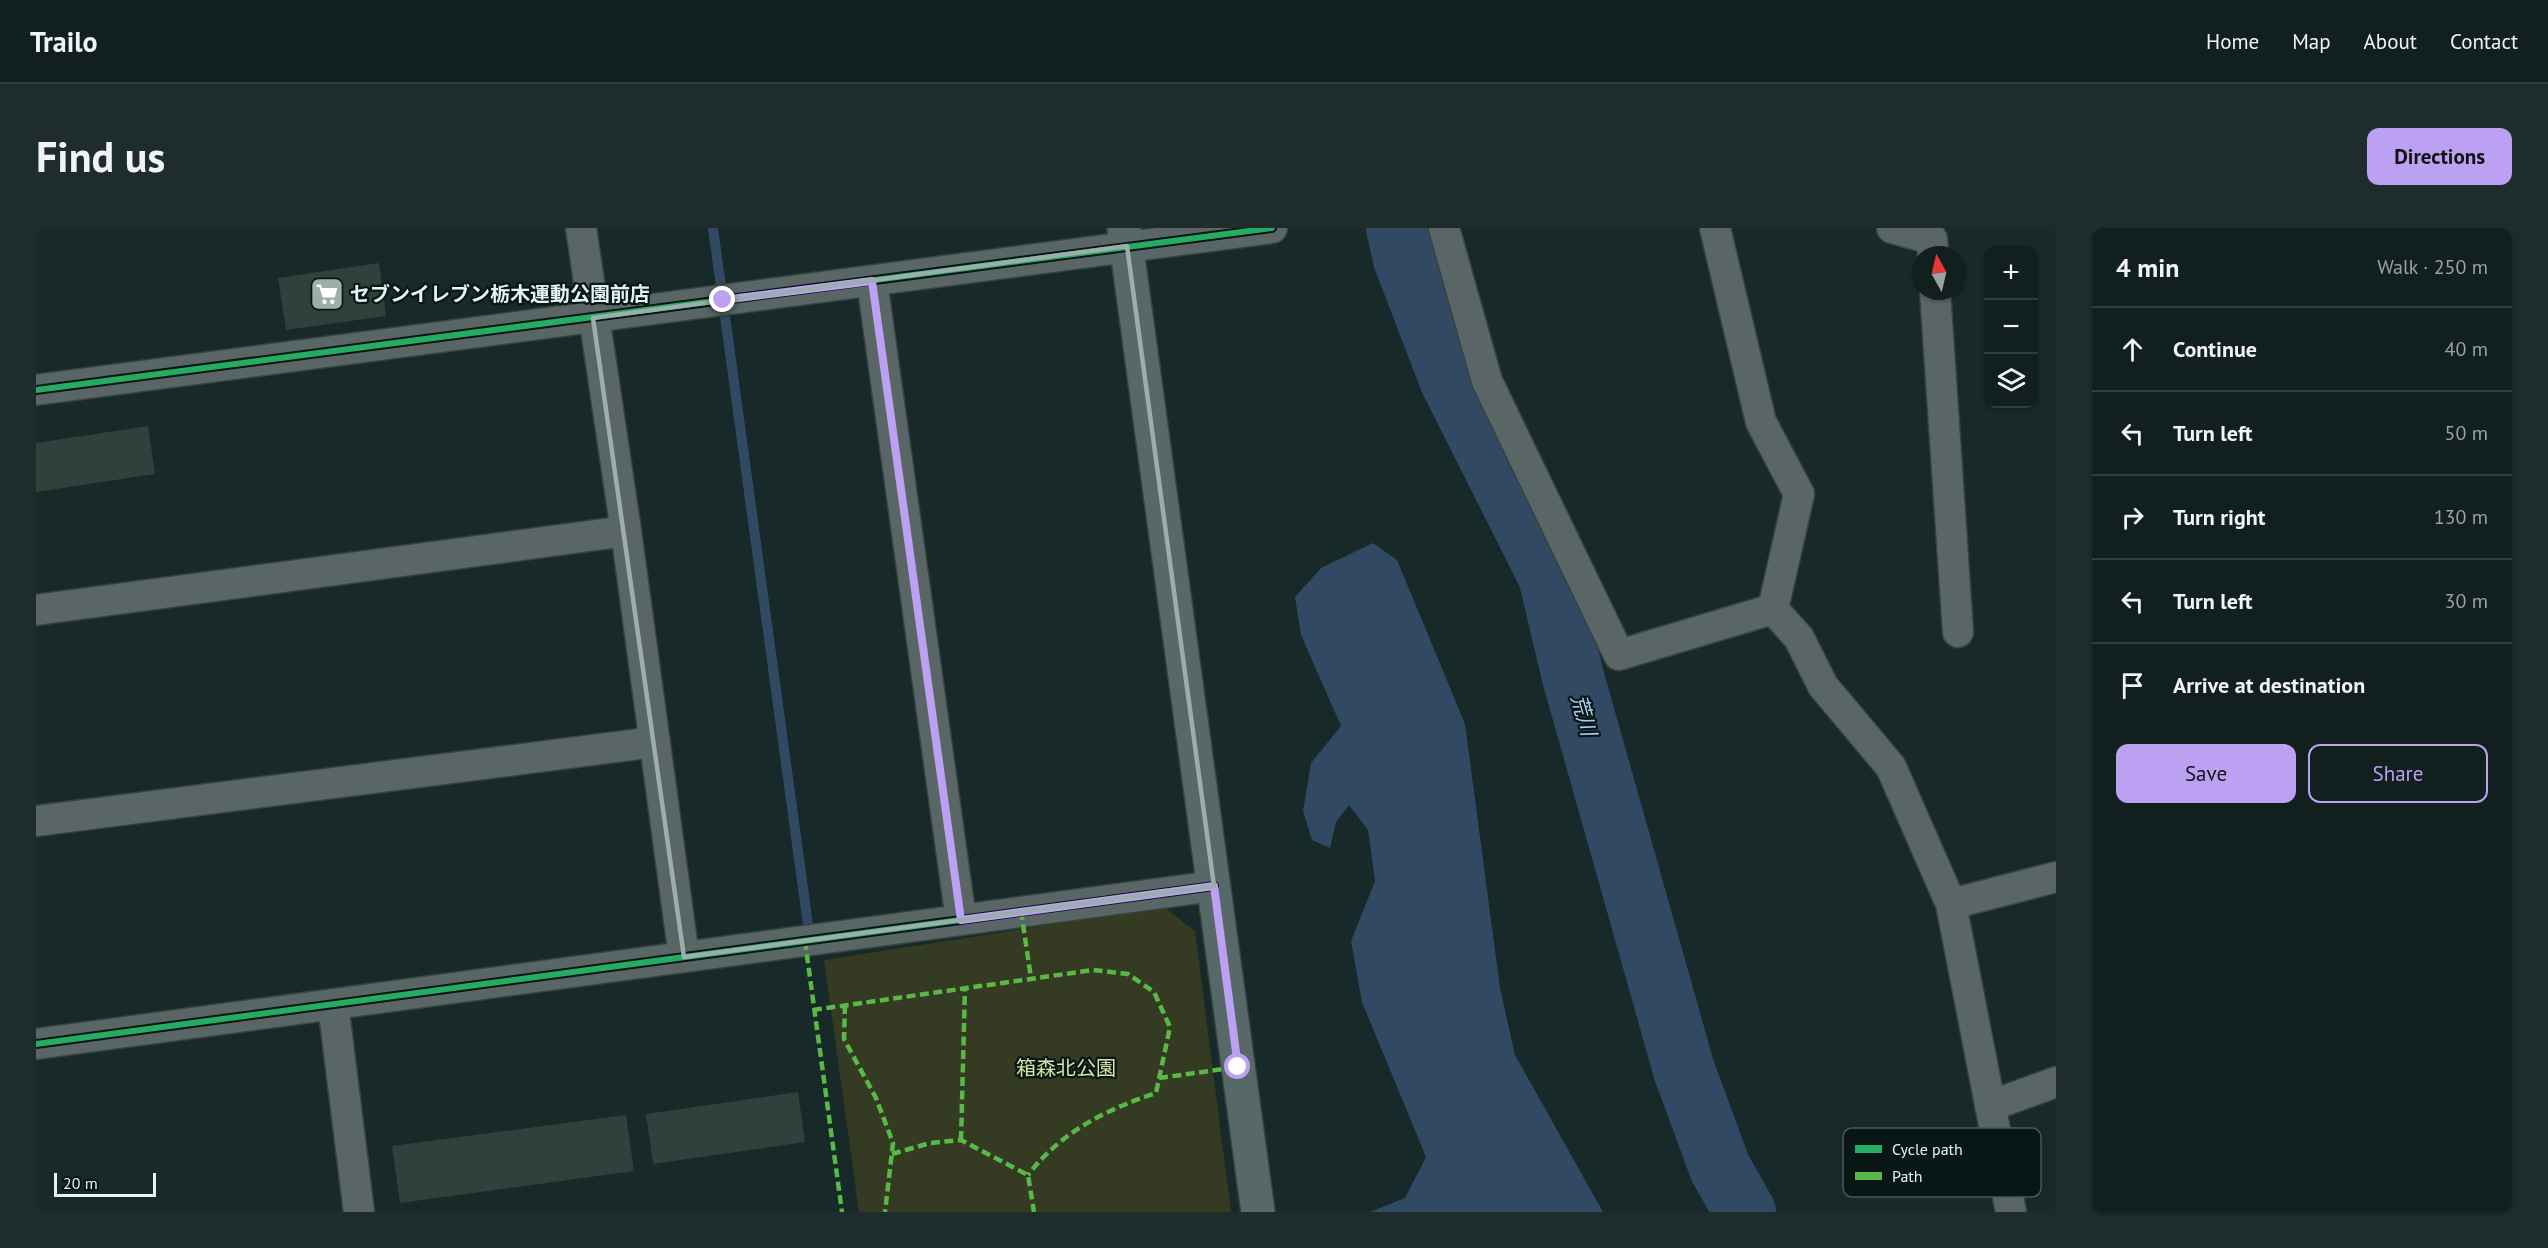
<!DOCTYPE html>
<html lang="en">
<head>
<meta charset="utf-8">
<style>
	:root { --surface:#111f1e; --page:#1e2c2b; --text:#f1f3f6; --muted:#9ca2a4; --line:#303d3c; --accent:#bca0f2 }
	body { margin:0; font-family:"PT Sans","Noto Sans JP",sans-serif; background:var(--page); color:var(--text) }
	.controls { position:absolute; right:18px; top:18px; display:grid; overflow:hidden; border-radius:12px; box-shadow:0 2px 4px #0004 }
	.controls button { width:54px; height:54px; display:grid; place-items:center; padding:0; border:0; border-bottom:2px solid var(--line); background:var(--surface); color:var(--text); font:30px sans-serif }
	.compass { position:absolute; left:1876px; top:18px; width:54px; height:54px; border-radius:50%; background:var(--surface); box-shadow:0 2px 4px #0004; rotate:352deg }
	.scale { position:absolute; left:18px; bottom:15px; width:102px; box-sizing:border-box; padding-left:6px; border:3px solid #e2f5f2; border-top:0; font-size:16px; line-height:21px; white-space:nowrap; color:#e2f5f2; -webkit-text-stroke:4px #081615; paint-order:stroke }
	.stop { position:absolute; width:18px; height:18px; margin:-14px; border:4px solid #bca0f2; border-radius:50%; background:#fff }
	.stop.end { background:#bca0f2; border-color:#fff; box-shadow:0 2px 6px #0008 }
	.list { margin:0; padding:0; list-style:none }
	h2 { display:flex; justify-content:space-between; align-items:center; height:78px; margin:0; padding:0 24px; font-size:26px }
	h2 small { font-size:20px; font-weight:400; color:var(--muted) }
	.list li { display:grid; grid-template-columns:39px 1fr auto; gap:18px; align-items:center; box-sizing:border-box; height:84px; padding:0 24px; border-top:2px solid var(--line) }
	.list b { display:block; font-size:22px; white-space:nowrap }
	.list em { font-size:20px; font-style:normal; color:var(--muted) }
	.actions { display:flex; gap:12px; padding:18px 24px }
	.actions a { flex:1; padding:14px 0; border:2px solid var(--accent); border-radius:12px; text-align:center; font-size:21px; color:var(--accent) }
	.actions .main { background:var(--accent); color:#111 }
	.icon { flex:none; width:33px; height:33px; fill:none; stroke:currentColor; stroke-width:2; stroke-linecap:round; stroke-linejoin:round }
	.map { position:relative; flex:none; width:2020px; height:984px; overflow:hidden; border-radius:12px }
	header { display:flex; align-items:center; gap:36px; box-sizing:border-box; height:84px; padding:0 30px; background:var(--surface); border-bottom:2px solid var(--line) }
	header strong { font-size:28px }
	nav { display:flex; gap:33px; margin-inline-start:auto; font-size:21px }
	.intro { display:flex; align-items:center; justify-content:space-between; box-sizing:border-box; height:144px; padding:0 36px }
	h1 { margin:0; font-size:42px }
	.button { padding:15px 27px; border-radius:12px; background:var(--accent); color:#111; font-size:21px; font-weight:700 }
	main { display:flex; gap:36px; padding:0 36px }
	aside { flex:1; background:var(--surface); border-radius:12px; box-shadow:0 2px 4px #0004 }
	.map>svg:first-child { display:block }
</style>
</head>
<body>
<header>
<strong>Trailo</strong>
<nav><a>Home</a><a>Map</a><a>About</a><a>Contact</a></nav>
</header>
<div class="intro"><h1>Find us</h1><a class="button">Directions</a></div>
<main>
<div class="map">
<svg width="2020" height="984" viewBox="0 0 2020 984">
	<rect width="100%" height="100%" fill="#172928"/>
	<path fill="#343b22" d="M1128,679L1159,703L1195,984H823L788,732Z"/>
	<path fill="#314963" d="M1337,315L1361,332L1429,496L1464,760L1479,827L1567,984H1334L1369,970L1390,929L1326,774L1315,713L1339,653L1332,602L1313,577L1300,594L1294,620L1276,612L1267,583L1275,535L1305,498L1265,407L1259,369L1285,340Z"/>
	<g fill="none" stroke-linecap="round" stroke-linejoin="round">
		<path stroke="#314963" stroke-width="10" d="M677,0L773,704"/>
		<path stroke="#314963" stroke-width="62" d="M1361,0L1368,31L1414,151L1513,348L1537,449L1648,842L1684,940L1709,984"/>
	</g>
	<path fill="#31403b" d="M343,35L350,88L250,102L242,50Z
		M112,198L119,246L0,264V215Z
		M762,864L769,914L617,936L610,886Z
		M590,887L598,943L364,975L356,918Z"/>
	<g fill="none" stroke-linecap="round" stroke-linejoin="round">
		<defs>
			<path id="street" d="M545,0L590,303L648,729
				M1408,0L1451,153L1583,427L1737,381
				M1679,0L1725,194L1763,266L1737,381L1763,410L1787,458L1855,539L1915,676L1975,984
				M1856,0L1896,11L1897,27
				M836,53L925,692
				M1899,63L1922,404
				M0,162L1236,0
				M0,382L590,303
				M0,593L619,514
				M1915,676L2020,649
				M297,776L323,984
				M0,816L1178,658
				M1954,878L2020,854"/>
			<path id="secondary" d="M1088,0L1222,984"/>
		</defs>
		<use href="#street" stroke="#354341" stroke-width="33"/>
		<use href="#secondary" stroke="#354341" stroke-width="36"/>
		<use href="#street" stroke="#596665" stroke-width="30"/>
		<use href="#secondary" stroke="#576868" stroke-width="33"/>
		<path stroke="#58b947" stroke-width="4.5" stroke-dasharray="9 4.5" stroke-linecap="butt" d="M985,683L995,750
			M769,713L806,984
			M809,777L808,811L840,870L857,915L849,984
			M777,782L1057,742L1092,746L1118,764L1134,799L1120,865C1069,882 1025,904 992,947
			M1123,850L1202,839
			M925,912L929,760
			M856,926L894,915L925,912L992,947L998,984"/>
		<defs>
			<path id="cycleway" d="M0,162L1236,0
				M0,816L1178,658"/>
		</defs>
		<use href="#cycleway" stroke="#081615" stroke-width="10"/>
		<use href="#cycleway" stroke="#26ab63" stroke-width="6"/>
	</g>
	<g fill="none" stroke-linecap="round" stroke-linejoin="round">
		<path stroke="#bca0f2" stroke-width="8" d="M687,72L836,53L925,692L1178,658L1202,839"/>
	</g>
	<path fill="none" stroke="#9baeab" stroke-width="4.5" stroke-linejoin="round" d="M1091,18L1178,658L648,729L557,90Z"/>
	<defs>
		<symbol id="supermarket-square" viewBox="-11 -11 22 22"><rect x="-9" y="-9" width="18" height="18" rx="4" fill="#9baeab" stroke="#081615"/><path d="M-6-5.5h2.5l.6 2H6L4.5 2H-2.5L-4.4-4H-6ZM-1.5 3.2a1.3 1.3 0 1 0 .1 0ZM3 3.2a1.3 1.3 0 1 0 .1 0Z" fill="#fff"/></symbol>
	</defs>
	<g fill-rule="evenodd">
		<use href="#supermarket-square" x="272" y="47" width="38" height="38"/>
	</g>
	<g text-anchor="middle" dominant-baseline="central" stroke-width="4.5" stroke-linejoin="round" paint-order="stroke">
		<g font-size="20" font-weight="bold" fill="#e2f5f2" stroke="#081615" text-anchor="start">
			<text x="314" y="66">セブンイレブン栃木運動公園前店</text>
		</g>
		<g font-size="20" fill="#d5e4a2" stroke="#081615">
			<text x="1030" y="840">箱森北公園</text>
		</g>
		<g font-size="21" font-style="italic" fill="#aacdf7" stroke="#081615">
			<text transform="translate(1548 487) rotate(74)">荒川</text>
		</g>
	</g>
	<rect x="1807" y="900" width="198" height="69" rx="9" fill="#081615" stroke="#495957" stroke-width="1.5"/>
	<rect x="1819" y="917" width="27" height="8" fill="#26ab63"/>
	<rect x="1819" y="944" width="27" height="8" fill="#58b947"/>
	<g font-size="16" fill="#e2f5f2">
		<text x="1856" y="927">Cycle path</text>
		<text x="1856" y="954">Path</text>
	</g>
</svg>
<div class="controls">
<button>+</button>
<button>−</button>
<button><svg class="icon" aria-label="layers" viewBox="0 0 24 24"><path d="M12 4l9 5-9 5-9-5zM3 14l9 5 9-5"/></svg></button>
</div>
<svg class="compass" viewBox="-18 -18 36 36"><path d="M0-13l5 13h-10z" fill="#e53935"/><path d="M0 13l5-13h-10z" fill="#9ca2a4"/></svg>
<div class="scale">20 m</div>
<div class="stop" style="left:1202px;top:839px"></div>
<div class="stop end" style="left:687px;top:72px"></div>
</div>
<aside>
<h2>4 min<small>Walk · 250 m</small></h2>
<ul class="list">
<li><svg class="icon" aria-label="ahead" viewBox="0 0 24 24"><path d="M12 20V5M6 11l6-6 6 6"/></svg><div><b>Continue</b></div><em>40 m</em></li>
<li><svg class="icon" aria-label="left" viewBox="0 0 24 24"><path d="M17 20v-9H6M10 6l-5 5 5 5"/></svg><div><b>Turn left</b></div><em>50 m</em></li>
<li><svg class="icon" aria-label="right" viewBox="0 0 24 24"><path d="M7 20v-9h11M14 6l5 5-5 5"/></svg><div><b>Turn right</b></div><em>130 m</em></li>
<li><svg class="icon" aria-label="left" viewBox="0 0 24 24"><path d="M17 20v-9H6M10 6l-5 5 5 5"/></svg><div><b>Turn left</b></div><em>30 m</em></li>
<li><svg class="icon" aria-label="arrive" viewBox="0 0 24 24"><path d="M6 21V4h12l-3 4 3 4H6"/></svg><div><b>Arrive at destination</b></div></li>
</ul>
<div class="actions"><a class="main">Save</a><a>Share</a></div>
</aside>
</main>
</body>
</html>
